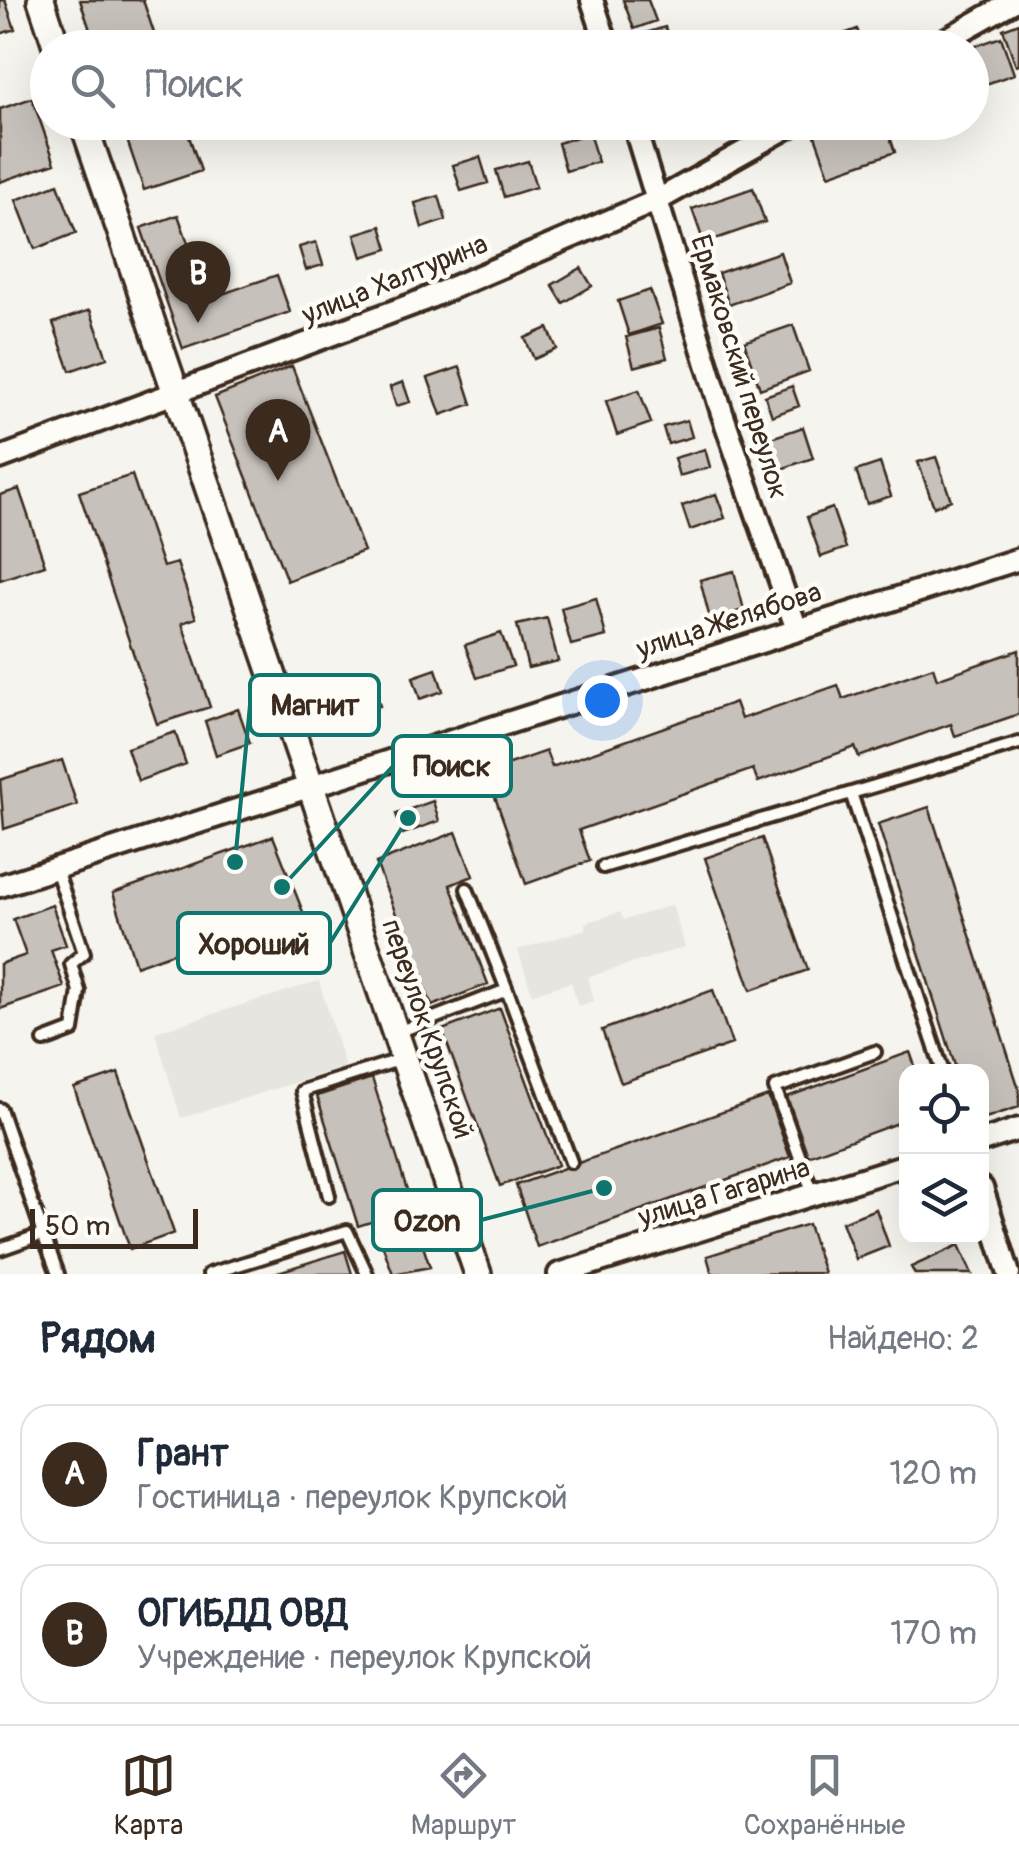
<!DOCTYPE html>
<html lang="ru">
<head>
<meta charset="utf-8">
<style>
	:root { --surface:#fff; --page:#f6f6f7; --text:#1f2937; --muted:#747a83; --line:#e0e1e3; --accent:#3b2a1e }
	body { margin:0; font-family:Pangolin,sans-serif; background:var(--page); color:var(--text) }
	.controls { position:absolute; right:30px; bottom:30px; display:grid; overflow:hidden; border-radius:20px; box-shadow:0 10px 40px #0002 }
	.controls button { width:90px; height:90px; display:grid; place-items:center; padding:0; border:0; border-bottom:2px solid var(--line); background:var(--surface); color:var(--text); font:50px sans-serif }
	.scale { position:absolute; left:30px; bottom:25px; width:168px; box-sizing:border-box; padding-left:10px; border:5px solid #3b2a1e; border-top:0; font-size:28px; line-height:35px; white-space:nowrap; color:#3b2a1e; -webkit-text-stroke:8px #fdfcf7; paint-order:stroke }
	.you { position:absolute; left:602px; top:700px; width:35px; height:35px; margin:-25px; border:8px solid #fff; border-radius:50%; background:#1a73e8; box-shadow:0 0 0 15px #1a73e833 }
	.badge { display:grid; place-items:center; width:65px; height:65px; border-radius:50%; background:var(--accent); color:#fff; font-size:32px; font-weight:700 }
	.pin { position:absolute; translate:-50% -82px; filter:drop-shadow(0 2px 5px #0008) }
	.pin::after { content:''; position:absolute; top:52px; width:35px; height:30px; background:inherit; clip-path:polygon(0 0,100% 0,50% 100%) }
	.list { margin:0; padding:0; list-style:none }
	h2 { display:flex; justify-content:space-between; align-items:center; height:130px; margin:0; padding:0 40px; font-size:42px }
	h2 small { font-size:32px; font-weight:400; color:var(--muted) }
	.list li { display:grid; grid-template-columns:65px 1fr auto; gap:30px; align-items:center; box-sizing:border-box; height:140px; margin:0 20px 20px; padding:0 20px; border:2px solid var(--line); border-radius:30px }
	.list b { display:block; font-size:38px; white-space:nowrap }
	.list p { margin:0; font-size:32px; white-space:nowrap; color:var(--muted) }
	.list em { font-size:32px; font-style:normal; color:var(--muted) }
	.icon { flex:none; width:55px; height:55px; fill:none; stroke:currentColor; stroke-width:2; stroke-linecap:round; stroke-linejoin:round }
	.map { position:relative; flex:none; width:1019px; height:1274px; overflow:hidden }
	.search { position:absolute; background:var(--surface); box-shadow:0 10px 40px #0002; left:30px; right:30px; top:30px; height:110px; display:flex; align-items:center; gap:25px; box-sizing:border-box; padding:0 35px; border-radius:55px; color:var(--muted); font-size:38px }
	.sheet { height:450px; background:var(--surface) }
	nav { display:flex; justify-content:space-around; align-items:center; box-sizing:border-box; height:140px; border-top:2px solid var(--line); background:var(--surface); font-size:28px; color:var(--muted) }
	nav a { display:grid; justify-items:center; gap:5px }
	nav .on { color:var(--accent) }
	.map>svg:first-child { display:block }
</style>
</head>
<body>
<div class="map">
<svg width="1019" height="1274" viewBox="0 0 1019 1274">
	<rect width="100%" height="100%" fill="#f5f4ee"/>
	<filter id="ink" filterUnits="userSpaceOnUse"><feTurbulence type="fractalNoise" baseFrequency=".01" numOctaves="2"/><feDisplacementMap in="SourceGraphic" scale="20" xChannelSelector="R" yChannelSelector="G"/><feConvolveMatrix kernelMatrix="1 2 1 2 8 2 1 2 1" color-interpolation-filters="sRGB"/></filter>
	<g filter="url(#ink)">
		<path fill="#e7e5df" d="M672,905L685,947L588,977L594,1001L578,1006L571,982L532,994L518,950L586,929L585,923L620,912L624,920Z
			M319,981L345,1067L181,1118L155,1032Z"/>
		<path fill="#c7c1bb" stroke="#3b2a1e" stroke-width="2.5" d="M0,0H5L15,29L0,34Z
			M80,0H143L159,48H96Z
			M623,0H648L656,21L634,29Z
			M1019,23V65L1016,66L1003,29Z
			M665,27L671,45L640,48L636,36Z
			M857,29L863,45L837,48L833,38Z
			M564,35L567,48H537L536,43Z
			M1001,37L1014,74L972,89L970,48Z
			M32,98L55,163L0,182V109Z
			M121,122H184L201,171L144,190Z
			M834,122H885L895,152L829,175L813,130Z
			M589,133L598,162L566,171L558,143Z
			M480,157L488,183L461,191L453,165Z
			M528,161L536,187L504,197L496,170Z
			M58,184L76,233L35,249L16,200Z
			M753,188L765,222L704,243L692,209Z
			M439,196L446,220L422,228L415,203Z
			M178,215L208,299L277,275L290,312L183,349L141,228Z
			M381,226L388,249L362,257L355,234Z
			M316,242L323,265L306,270L299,247Z
			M780,252L790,283L729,305L718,273Z
			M581,268L592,286L563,303L552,285Z
			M650,290L662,324L629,335L618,301Z
			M90,310L107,358L70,371L53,323Z
			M793,325L809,371L760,389L744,342Z
			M548,328L557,349L534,359L525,338Z
			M659,328L667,358L634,367L626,337Z
			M292,366L364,551L287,581L215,397Z
			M460,367L472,404L441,415L428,378Z
			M403,382L410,402L396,406L390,387Z
			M792,386L799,406L772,416L765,396Z
			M639,390L651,423L617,435L606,401Z
			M687,420L692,437L668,444L663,427Z
			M803,427L813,458L781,469L771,438Z
			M705,449L710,467L679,476L674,458Z
			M936,457L951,500L934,507L918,462Z
			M880,463L891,496L867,504L856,471Z
			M132,475L163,567L177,563L196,618L182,623L210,707L157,724L79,492Z
			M19,489L45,565L0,580V495Z
			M716,494L725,518L690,530L682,506Z
			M832,508L846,548L821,557L807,517Z
			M734,571L744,610L710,619L700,580Z
			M596,598L606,636L571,645L561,608Z
			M547,618L558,661L528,668L517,625Z
			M501,633L513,666L477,678L465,645Z
			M1019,650V714L955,736L951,724L859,757L855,747L758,782L753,769L579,830L590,861L526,884L486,772L546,751L552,767L735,702L741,719L838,685L843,699L933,667L937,679Z
			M436,669L443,691L420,699L413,677Z
			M369,674L380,706L362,711L352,680Z
			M238,709L250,743L216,755L205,721Z
			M175,732L186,764L138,781L127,748Z
			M62,760L77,805L4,829L0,780Z
			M433,801L439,821L403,834L396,814Z
			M929,807L1019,1089V1107L982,1119V1072H957L878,824Z
			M456,832L473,876L450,885L488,984L432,1006L376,863Z
			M273,836L303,912L286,918L294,941L259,953L249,926L136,966L113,893Z
			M762,838L808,970L751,990L705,858Z
			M52,905L66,945L51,950L64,987L0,1009V964L26,955L13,919Z
			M713,990L732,1044L621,1083L602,1030Z
			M500,1008L558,1165L500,1186L442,1030Z
			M910,1052L917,1072H906V1120L808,1156L787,1097Z
			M118,1073L174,1233L130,1249L74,1088Z
			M372,1078L413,1209L358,1226L317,1096Z
			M768,1096L790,1157L537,1247L516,1185Z
			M876,1209L889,1246L856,1259L842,1222Z
			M808,1224L824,1273L712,1274L707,1256Z
			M417,1228L430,1267L393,1274L381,1241Z
			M959,1245L972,1274H915L911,1267Z
			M345,1251L352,1274H272Z"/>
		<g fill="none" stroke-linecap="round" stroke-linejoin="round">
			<defs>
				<path id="service" d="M851,793L943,1072
					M603,867L1019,743
					M507,990L571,1162
					M398,1032L507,990L467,889
					M44,1041L73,1030L79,991L71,964L84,953L56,869
					M0,1109L43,1234
					M813,1194L775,1088L875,1052
					M329,1196L302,1091L405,1058
					M0,1249L43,1234L58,1274
					M209,1274L347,1231L367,1274"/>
				<path id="minor" d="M592,0L608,48
					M931,48L1016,0
					M633,122L722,413L796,627
					M0,458L416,303L658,200L797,122
					M0,886L1019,559
					M982,1141L1019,1129
					M982,1188L1009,1274
					M559,1274L906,1165"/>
				<path id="tertiary" d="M41,0L57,48
					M83,122L478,1274"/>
			</defs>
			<use href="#service" stroke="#3b2a1e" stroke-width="18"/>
			<use href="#minor" stroke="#3b2a1e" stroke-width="28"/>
			<use href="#tertiary" stroke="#3b2a1e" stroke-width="32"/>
			<use href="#service" stroke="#fdfcf7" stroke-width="10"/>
			<use href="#minor" stroke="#fdfcf7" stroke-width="20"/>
			<use href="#tertiary" stroke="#fdfcf7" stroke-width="25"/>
		</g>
	</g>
	<g text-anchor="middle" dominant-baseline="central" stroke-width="9" stroke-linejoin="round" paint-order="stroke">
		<g font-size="28" fill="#3b2a1e" stroke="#fdfcf7">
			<text transform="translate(395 280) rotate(-22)">улица Халтурина</text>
			<text transform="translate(739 367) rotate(73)">Ермаковский переулок</text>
			<text transform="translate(729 621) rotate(-18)">улица Желябова</text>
			<text transform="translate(427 1029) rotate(71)">переулок Крупской</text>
			<text transform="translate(724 1193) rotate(-17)">улица Гагарина</text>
		</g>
	</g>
	<path fill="none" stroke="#0f766e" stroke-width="4" d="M235 862L250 705M282 887L393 766M408 818L330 943M604 1188L481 1220"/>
	<g fill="#0f766e" stroke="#fdfcf7" stroke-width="4">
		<circle cx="235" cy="862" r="10"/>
		<circle cx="282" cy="887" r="10"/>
		<circle cx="408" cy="818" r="10"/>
		<circle cx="604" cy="1188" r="10"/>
	</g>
	<g fill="#fdfcf7" stroke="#0f766e" stroke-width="4">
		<rect x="250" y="675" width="129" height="60" rx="10"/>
		<rect x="393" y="736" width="118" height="60" rx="10"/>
		<rect x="178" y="913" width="152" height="60" rx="10"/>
		<rect x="373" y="1190" width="108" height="60" rx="10"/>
	</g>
	<g font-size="30" text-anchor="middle" font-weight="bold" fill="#3b2a1e">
		<text x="315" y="715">Магнит</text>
		<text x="452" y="776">Поиск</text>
		<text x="254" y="954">Хороший</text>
		<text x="427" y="1231">Ozon</text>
	</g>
</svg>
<div class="controls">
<button><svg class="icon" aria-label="locate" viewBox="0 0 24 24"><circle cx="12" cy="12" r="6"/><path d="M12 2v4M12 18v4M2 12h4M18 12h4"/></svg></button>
<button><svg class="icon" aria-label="layers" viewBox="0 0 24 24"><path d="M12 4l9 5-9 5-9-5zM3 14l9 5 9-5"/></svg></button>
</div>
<div class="scale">50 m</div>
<div class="you"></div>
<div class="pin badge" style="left:278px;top:481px">A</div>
<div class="pin badge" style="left:198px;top:323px">B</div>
<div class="search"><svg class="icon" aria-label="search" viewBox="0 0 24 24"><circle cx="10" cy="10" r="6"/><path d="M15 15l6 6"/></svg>Поиск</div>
</div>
<section class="sheet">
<h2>Рядом<small>Найдено: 2</small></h2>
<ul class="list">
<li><span class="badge">A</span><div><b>Грант</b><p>Гостиница · переулок Крупской</p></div><em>120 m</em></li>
<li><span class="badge">B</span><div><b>ОГИБДД ОВД</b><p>Учреждение · переулок Крупской</p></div><em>170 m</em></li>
</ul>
</section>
<nav>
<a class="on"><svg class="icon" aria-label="map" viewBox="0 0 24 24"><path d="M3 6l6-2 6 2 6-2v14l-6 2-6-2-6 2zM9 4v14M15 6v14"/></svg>Карта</a>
<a><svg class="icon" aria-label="directions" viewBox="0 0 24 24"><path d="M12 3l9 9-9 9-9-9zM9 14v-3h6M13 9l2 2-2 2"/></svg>Маршрут</a>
<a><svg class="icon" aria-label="saved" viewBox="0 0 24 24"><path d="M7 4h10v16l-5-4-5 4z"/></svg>Сохранённые</a>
</nav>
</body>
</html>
